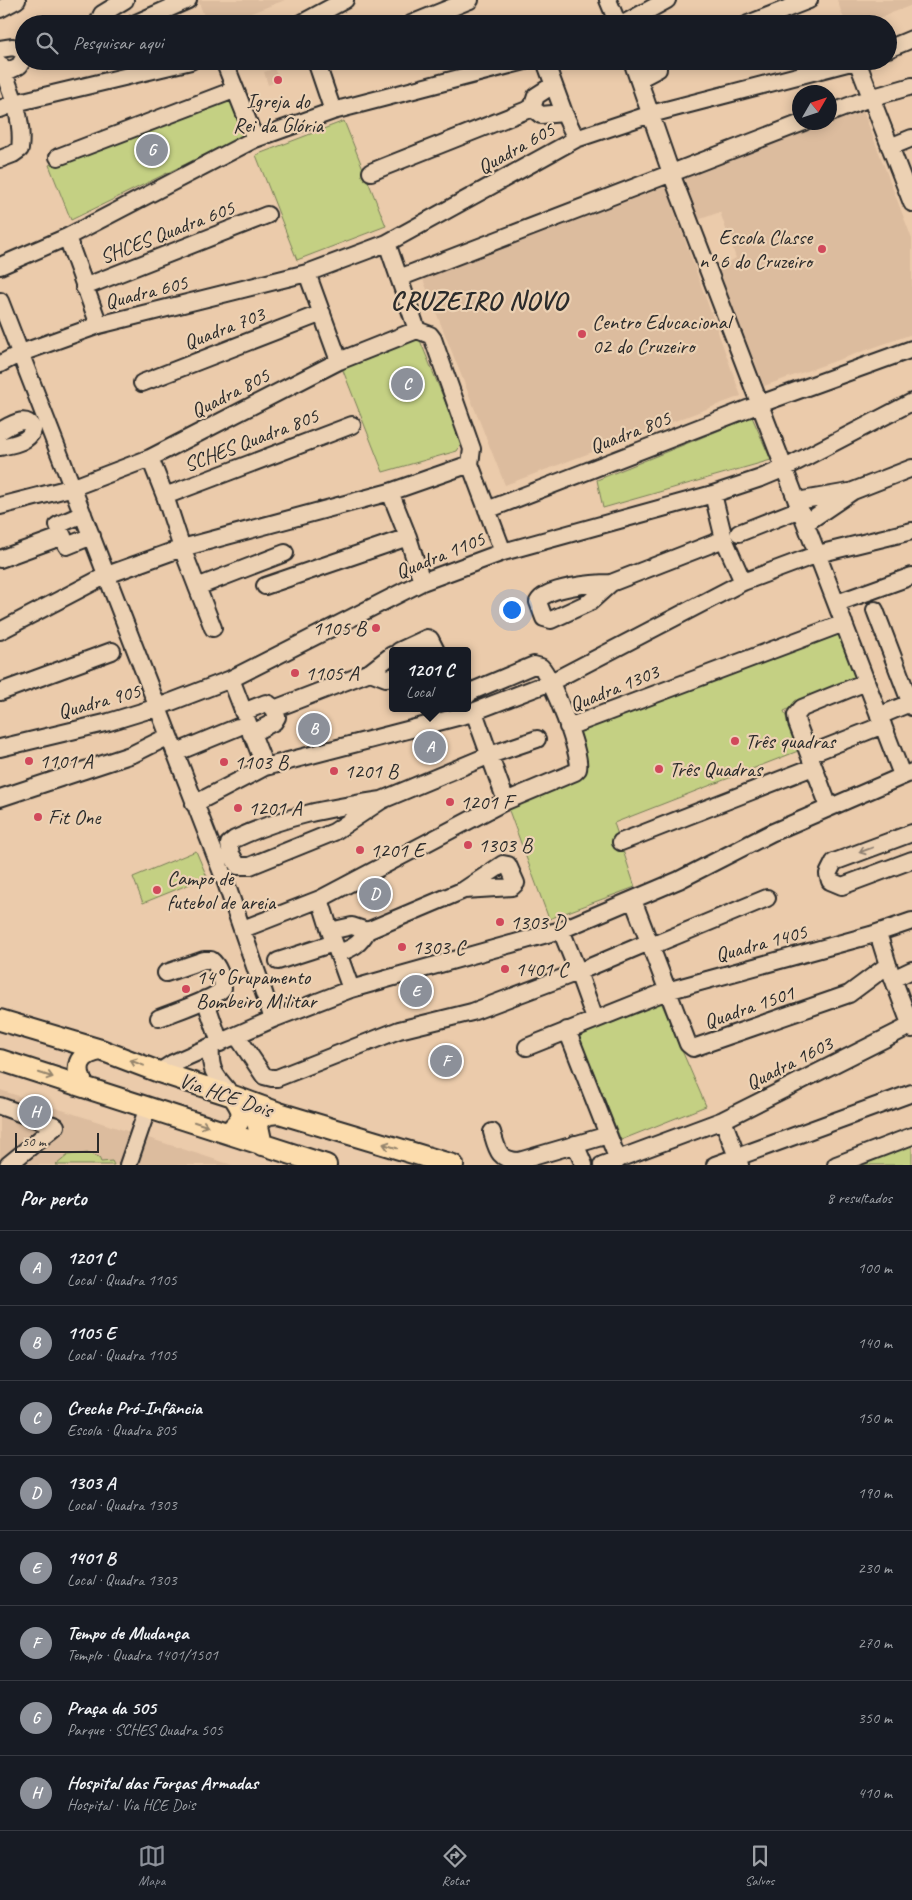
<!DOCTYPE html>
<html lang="pt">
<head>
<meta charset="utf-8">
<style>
	:root { --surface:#171b24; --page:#242831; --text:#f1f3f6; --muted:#9ea1a6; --line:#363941; --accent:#8c9099 }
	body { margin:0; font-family:Caveat,sans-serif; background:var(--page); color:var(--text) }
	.compass { position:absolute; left:792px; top:85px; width:45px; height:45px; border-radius:50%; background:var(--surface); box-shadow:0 2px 12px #0003; rotate:51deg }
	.scale { position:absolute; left:15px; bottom:12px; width:84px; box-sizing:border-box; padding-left:5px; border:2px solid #2b2b2b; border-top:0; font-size:14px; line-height:18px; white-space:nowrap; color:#2b2b2b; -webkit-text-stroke:4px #ecd1b3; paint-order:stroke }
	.you { position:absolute; left:511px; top:609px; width:18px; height:18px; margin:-12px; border:4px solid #fff; border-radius:50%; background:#1a73e8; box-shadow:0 0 0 8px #1a73e833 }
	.badge { display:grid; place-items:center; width:32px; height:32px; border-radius:50%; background:var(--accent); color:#fff; font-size:16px; font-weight:700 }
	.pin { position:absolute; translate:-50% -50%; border:2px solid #fff; box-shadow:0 1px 5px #0006 }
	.popup { position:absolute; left:389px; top:647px; width:82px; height:65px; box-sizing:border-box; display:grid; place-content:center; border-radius:5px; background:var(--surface); filter:drop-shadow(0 1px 4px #0005); font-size:16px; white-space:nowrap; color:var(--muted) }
	.popup b { font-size:19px; color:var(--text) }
	.popup::after { content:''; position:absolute; left:50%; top:100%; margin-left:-10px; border:10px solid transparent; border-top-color:var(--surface) }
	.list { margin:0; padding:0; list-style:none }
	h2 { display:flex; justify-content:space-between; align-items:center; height:65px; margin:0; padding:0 20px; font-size:21px }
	h2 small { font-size:16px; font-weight:400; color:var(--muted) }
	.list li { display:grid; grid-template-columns:32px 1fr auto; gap:15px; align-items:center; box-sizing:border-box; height:75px; padding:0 20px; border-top:1px solid var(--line) }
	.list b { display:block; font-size:19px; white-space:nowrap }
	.list p { margin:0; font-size:16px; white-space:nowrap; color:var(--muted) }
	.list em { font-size:16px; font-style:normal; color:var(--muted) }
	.icon { flex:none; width:28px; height:28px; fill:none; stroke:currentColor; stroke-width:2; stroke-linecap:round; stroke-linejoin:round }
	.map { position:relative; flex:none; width:912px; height:1165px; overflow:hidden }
	.search { position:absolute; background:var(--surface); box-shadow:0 2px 12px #0003; left:15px; right:15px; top:15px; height:55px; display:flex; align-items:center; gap:12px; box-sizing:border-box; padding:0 18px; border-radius:28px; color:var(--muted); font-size:19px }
	.sheet { height:665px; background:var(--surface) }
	nav { display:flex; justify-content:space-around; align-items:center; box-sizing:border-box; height:70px; border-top:1px solid var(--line); background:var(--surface); font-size:14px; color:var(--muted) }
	nav a { display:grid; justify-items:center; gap:2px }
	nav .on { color:var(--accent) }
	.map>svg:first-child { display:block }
</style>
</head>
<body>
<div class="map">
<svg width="912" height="1165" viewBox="0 0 912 1165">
	<rect width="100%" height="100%" fill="#ebcbab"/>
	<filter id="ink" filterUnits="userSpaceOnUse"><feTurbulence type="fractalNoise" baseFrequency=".02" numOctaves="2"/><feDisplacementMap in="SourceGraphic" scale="10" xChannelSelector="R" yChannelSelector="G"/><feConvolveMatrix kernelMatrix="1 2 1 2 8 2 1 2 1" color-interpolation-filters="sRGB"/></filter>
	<g filter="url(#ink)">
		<path fill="#dcbc9e" d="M198,0H285L223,24H207Z
			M837,0H912V5L864,24H846Z
			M274,69L280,80L268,85L264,72Z
			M862,108L912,239V334L764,386L718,268L736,258L720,212L698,220L684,177L824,123L830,122V120Z
			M663,179L741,396L505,485L420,272Z
			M0,1090L139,1135L232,1165H0Z"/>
		<path fill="#c4d083" stroke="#787e57" d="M230,97L245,135L71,220L49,165Z
			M344,121L386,226L297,260L256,155Z
			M419,338L462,443L457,451L383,472L342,368Z
			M752,417L771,460L603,508L597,480Z
			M840,629L858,676L784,711L798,751L614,823L635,887L549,919L508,808L586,774L574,731L713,681Z
			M196,851L207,877L143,903L133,877Z
			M661,1002L706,1106L621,1140L577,1032Z
			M912,1145V1165H857Z
			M88,1153L99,1157L101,1162L112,1161L114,1165H56L68,1155Z"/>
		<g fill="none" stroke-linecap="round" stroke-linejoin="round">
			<defs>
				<path id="minor" d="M608,0L618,24
					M0,9L17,0
					M98,23L102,14L125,0
					M134,24L188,0
					M300,24L345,0
					M411,24L470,0
					M623,24L667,0
					M748,24L809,0
					M0,49L13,47L24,51
					M888,49L912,39
					M224,61L255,139
					M316,61L333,111
					M545,61L564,113L576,139
					M632,61L671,173L902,775
					M857,61L912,203
					M0,64C11,91 24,119 20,149L13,154L0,159
					M4,73L19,66L24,58
					M639,79L658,69V61
					M532,108L541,115L564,113
					M532,108L536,96L553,85
					M0,109L15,103L191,61
					M830,113L870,98L912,86
					M890,147L912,138
					M58,157L234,90
					M371,172L532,108
					M67,237L99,325
					M387,243L417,330
					M0,266L67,237L255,139L333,111L525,61
					M307,273L339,361
					M399,278L804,122
					M84,287L267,215
					M0,301L226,883L273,1019
					M0,364L21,353L99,325L307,273L387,243L576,139L651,114L855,61
					M142,383L322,313
					M0,431C11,425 28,413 33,430C27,443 13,444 0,447
					M150,458L165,496L182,548L213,628
					M390,492L408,537L422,582
					M713,494L724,539L743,582
					M165,496L352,425
					M797,501L849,492
					M0,506L74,487L150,458L339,361L417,330L430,335L433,339L472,449L470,464
					M487,510L760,404L912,349
					M83,514L58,525L67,546L92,536
					M806,523L853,491L912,468
					M739,533L800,509
					M0,559L63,536
					M611,583C596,583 545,587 538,602L544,618L551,620L590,602L611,583L724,539
					M265,586L408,537
					M197,587L285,553
					M837,603L912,576
					M875,610L912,707
					M0,631L107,575L182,548L390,492L470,464L503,552
					M399,651L427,638L430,639L436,651
					M370,672L386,678L392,677
					M231,679L265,767
					M0,692L112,651
					M274,709L370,672L392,655
					M243,712L266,703L269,704L274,709L277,717L274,722L251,734
					M474,712L506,801
					M879,716L910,703
					M568,727L844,623
					M0,748L109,722L158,707L231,679L422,582L503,552L713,494L761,478L785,468L912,402
					M820,750L883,725
					M175,753L238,727
					M0,798L133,754L169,736
					M382,800C329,808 284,816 235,839L229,844L231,854L238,866H250L334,832L382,800L490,755L537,739
					M194,804L265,767L465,715L551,682L743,582L818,554L912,531
					M829,807L797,723L796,715L802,708L866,682
					M912,833L834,862L828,874L830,881L842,886L912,860
					M621,842L813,767
					M320,899L330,931L351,989
					M633,900L688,1044L693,1048L849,994L888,965
					M243,929L320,899L506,801L575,772L578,769C583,757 551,677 541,667L534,665L470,692L468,695
					M330,931L352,926L367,931
					M878,933L888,965L912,1029
					M651,946L767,898
					M339,953C353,948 360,944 367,931L464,890L503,864L508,865L516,883L512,887L464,890
					M278,961L334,943
					M893,979L912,970
					M205,999L220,1043
					M159,1018C171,1013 217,998 223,988C223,979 218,965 211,960H204L166,973
					M595,1019L578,972L642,945
					M567,1030L618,1160
					M237,1036L264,1076L272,1078H277L399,1030L472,1012L578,972L561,930
					M211,1047C209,1073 217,1077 233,1096
					M527,1047L667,991L871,935L912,921
					M159,1072L173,1063L273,1019L351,989L561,930L679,880L771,833L912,772
					M0,1106L56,1126L8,1165
					M723,1120L740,1165
					M492,1132C497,1149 498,1160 519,1161L608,1135
					M575,1144L584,1165
					M128,1165L148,1107
					M602,1165L723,1120L912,1025
					M715,1165L912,1093
					M836,1165L912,1136"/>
				<path id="major" d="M0,1020L101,1050L159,1072L233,1096L279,1113L453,1165
					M0,1060L326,1165
					M84,1087C74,1068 77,1054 101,1050
					M228,1133C244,1118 246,1114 233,1096
					M262,1145L258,1126L260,1119L269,1114L279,1113"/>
			</defs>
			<use href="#minor" stroke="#2b2b2b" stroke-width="20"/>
			<use href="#major" stroke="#2b2b2b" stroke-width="24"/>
			<use href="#minor" stroke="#ecd1b3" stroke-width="16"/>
			<use href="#major" stroke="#fcdcac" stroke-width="20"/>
		</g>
		<defs><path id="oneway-shaft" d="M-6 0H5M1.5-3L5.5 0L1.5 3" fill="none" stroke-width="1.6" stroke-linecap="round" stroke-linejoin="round" transform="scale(1.25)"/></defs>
		<use stroke="#8c7e6f" href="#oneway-shaft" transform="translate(866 850) rotate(160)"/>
		<g stroke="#94846c">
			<use href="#oneway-shaft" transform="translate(137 1063) rotate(-159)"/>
			<use href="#oneway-shaft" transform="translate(46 1075) rotate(18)"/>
			<use href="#oneway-shaft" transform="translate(201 1124) rotate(18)"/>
			<use href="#oneway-shaft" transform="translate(390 1146) rotate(-163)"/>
		</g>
	</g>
	<g fill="#d1495b" stroke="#ecd1b3" stroke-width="2">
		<circle cx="278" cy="80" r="5"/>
		<circle cx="822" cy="249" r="5"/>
		<circle cx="582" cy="334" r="5"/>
		<circle cx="376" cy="628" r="5"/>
		<circle cx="295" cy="673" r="5"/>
		<circle cx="735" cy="741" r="5"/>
		<circle cx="29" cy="761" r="5"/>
		<circle cx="224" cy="762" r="5"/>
		<circle cx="659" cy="769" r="5"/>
		<circle cx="334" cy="771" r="5"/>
		<circle cx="450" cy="802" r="5"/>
		<circle cx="238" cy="808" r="5"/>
		<circle cx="38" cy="817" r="5"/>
		<circle cx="468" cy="845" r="5"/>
		<circle cx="360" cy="850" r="5"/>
		<circle cx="157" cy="890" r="5"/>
		<circle cx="500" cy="922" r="5"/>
		<circle cx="402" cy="947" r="5"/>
		<circle cx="505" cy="969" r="5"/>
		<circle cx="186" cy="989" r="5"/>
	</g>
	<g text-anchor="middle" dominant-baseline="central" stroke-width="4.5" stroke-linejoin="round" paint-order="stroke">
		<g font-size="21" fill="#2b2b2b" stroke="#ecd1b3" text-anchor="start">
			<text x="278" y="101" text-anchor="middle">Igreja do<tspan x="278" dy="24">Rei da Glória</tspan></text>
			<text x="812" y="237" text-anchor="end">Escola Classe<tspan x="812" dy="24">nº 6 do Cruzeiro</tspan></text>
			<text x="592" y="322">Centro Educacional<tspan x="592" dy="24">02 do Cruzeiro</tspan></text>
			<text x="366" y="628" text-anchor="end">1105 B</text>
			<text x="305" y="673">1105 A</text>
			<text x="745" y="741">Três quadras</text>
			<text x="39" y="761">1101 A</text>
			<text x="234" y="762">1103 B</text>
			<text x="669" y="769">Três Quadras</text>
			<text x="344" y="771">1201 B</text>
			<text x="460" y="802">1201 F</text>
			<text x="248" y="808">1201 A</text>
			<text x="48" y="817">Fit One</text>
			<text x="478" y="845">1303 B</text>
			<text x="370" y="850">1201 E</text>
			<text x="167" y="878">Campo de<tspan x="167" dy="24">futebol de areia</tspan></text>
			<text x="510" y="922">1303 D</text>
			<text x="412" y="947">1303 C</text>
			<text x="515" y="969">1401 C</text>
			<text x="196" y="977">14° Grupamento<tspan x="196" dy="24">Bombeiro Militar</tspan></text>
		</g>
		<g font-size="21" fill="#2b2b2b" stroke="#ecd1b3">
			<text transform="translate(516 148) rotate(-29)">Quadra 605</text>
			<text transform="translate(167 232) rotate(-21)">SHCES Quadra 605</text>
			<text transform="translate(146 292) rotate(-14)">Quadra 605</text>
			<text transform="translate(224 328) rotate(-21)">Quadra 703</text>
			<text transform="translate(230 393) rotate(-27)">Quadra 805</text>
			<text transform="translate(630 432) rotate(-21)">Quadra 805</text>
			<text transform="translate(251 440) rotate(-21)">SCHES Quadra 805</text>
			<text transform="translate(440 555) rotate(-22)">Quadra 1105</text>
			<text transform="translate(614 688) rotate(-22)">Quadra 1303</text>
			<text transform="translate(99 701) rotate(-15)">Quadra 905</text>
			<text transform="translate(761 943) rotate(-15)">Quadra 1405</text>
			<text transform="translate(749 1007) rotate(-19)">Quadra 1501</text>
			<text transform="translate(789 1063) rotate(-27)">Quadra 1603</text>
			<text transform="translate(226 1095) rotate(19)">Via HCE Dois</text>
		</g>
		<g font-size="26" font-weight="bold" letter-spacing="1" fill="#2b2b2b" stroke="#ecd1b3">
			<text x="479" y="300">CRUZEIRO NOVO</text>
		</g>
	</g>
</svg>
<svg class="compass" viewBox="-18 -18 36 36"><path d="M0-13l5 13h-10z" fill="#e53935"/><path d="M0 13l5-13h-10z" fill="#9ea1a6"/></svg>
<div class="scale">50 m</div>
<div class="you"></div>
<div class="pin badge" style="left:430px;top:747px">A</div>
<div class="popup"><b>1201 C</b>Local</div>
<div class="pin badge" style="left:314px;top:729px">B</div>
<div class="pin badge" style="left:407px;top:384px">C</div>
<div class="pin badge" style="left:375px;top:894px">D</div>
<div class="pin badge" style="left:416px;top:991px">E</div>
<div class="pin badge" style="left:446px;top:1061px">F</div>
<div class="pin badge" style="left:152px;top:150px">G</div>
<div class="pin badge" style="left:35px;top:1112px">H</div>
<div class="search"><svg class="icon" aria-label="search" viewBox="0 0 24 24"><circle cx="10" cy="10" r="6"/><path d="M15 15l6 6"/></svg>Pesquisar aqui</div>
</div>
<section class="sheet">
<h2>Por perto<small>8 resultados</small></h2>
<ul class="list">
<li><span class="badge">A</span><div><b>1201 C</b><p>Local · Quadra 1105</p></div><em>100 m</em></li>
<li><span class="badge">B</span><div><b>1105 E</b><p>Local · Quadra 1105</p></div><em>140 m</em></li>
<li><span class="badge">C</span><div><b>Creche Pró-Infância</b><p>Escola · Quadra 805</p></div><em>150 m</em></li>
<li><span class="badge">D</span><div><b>1303 A</b><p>Local · Quadra 1303</p></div><em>190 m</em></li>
<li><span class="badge">E</span><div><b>1401 B</b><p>Local · Quadra 1303</p></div><em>230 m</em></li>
<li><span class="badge">F</span><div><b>Tempo de Mudança</b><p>Templo · Quadra 1401/1501</p></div><em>270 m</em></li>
<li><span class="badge">G</span><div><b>Praça da 505</b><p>Parque · SCHES Quadra 505</p></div><em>350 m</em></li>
<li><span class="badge">H</span><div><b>Hospital das Forças Armadas</b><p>Hospital · Via HCE Dois</p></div><em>410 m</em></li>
</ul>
</section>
<nav>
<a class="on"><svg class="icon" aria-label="map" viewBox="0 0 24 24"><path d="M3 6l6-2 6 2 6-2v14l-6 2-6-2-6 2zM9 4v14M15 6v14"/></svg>Mapa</a>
<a><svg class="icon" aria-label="directions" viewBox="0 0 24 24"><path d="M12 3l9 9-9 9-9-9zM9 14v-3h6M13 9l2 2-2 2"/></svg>Rotas</a>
<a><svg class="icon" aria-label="saved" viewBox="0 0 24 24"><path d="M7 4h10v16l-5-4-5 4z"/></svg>Salvos</a>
</nav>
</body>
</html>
